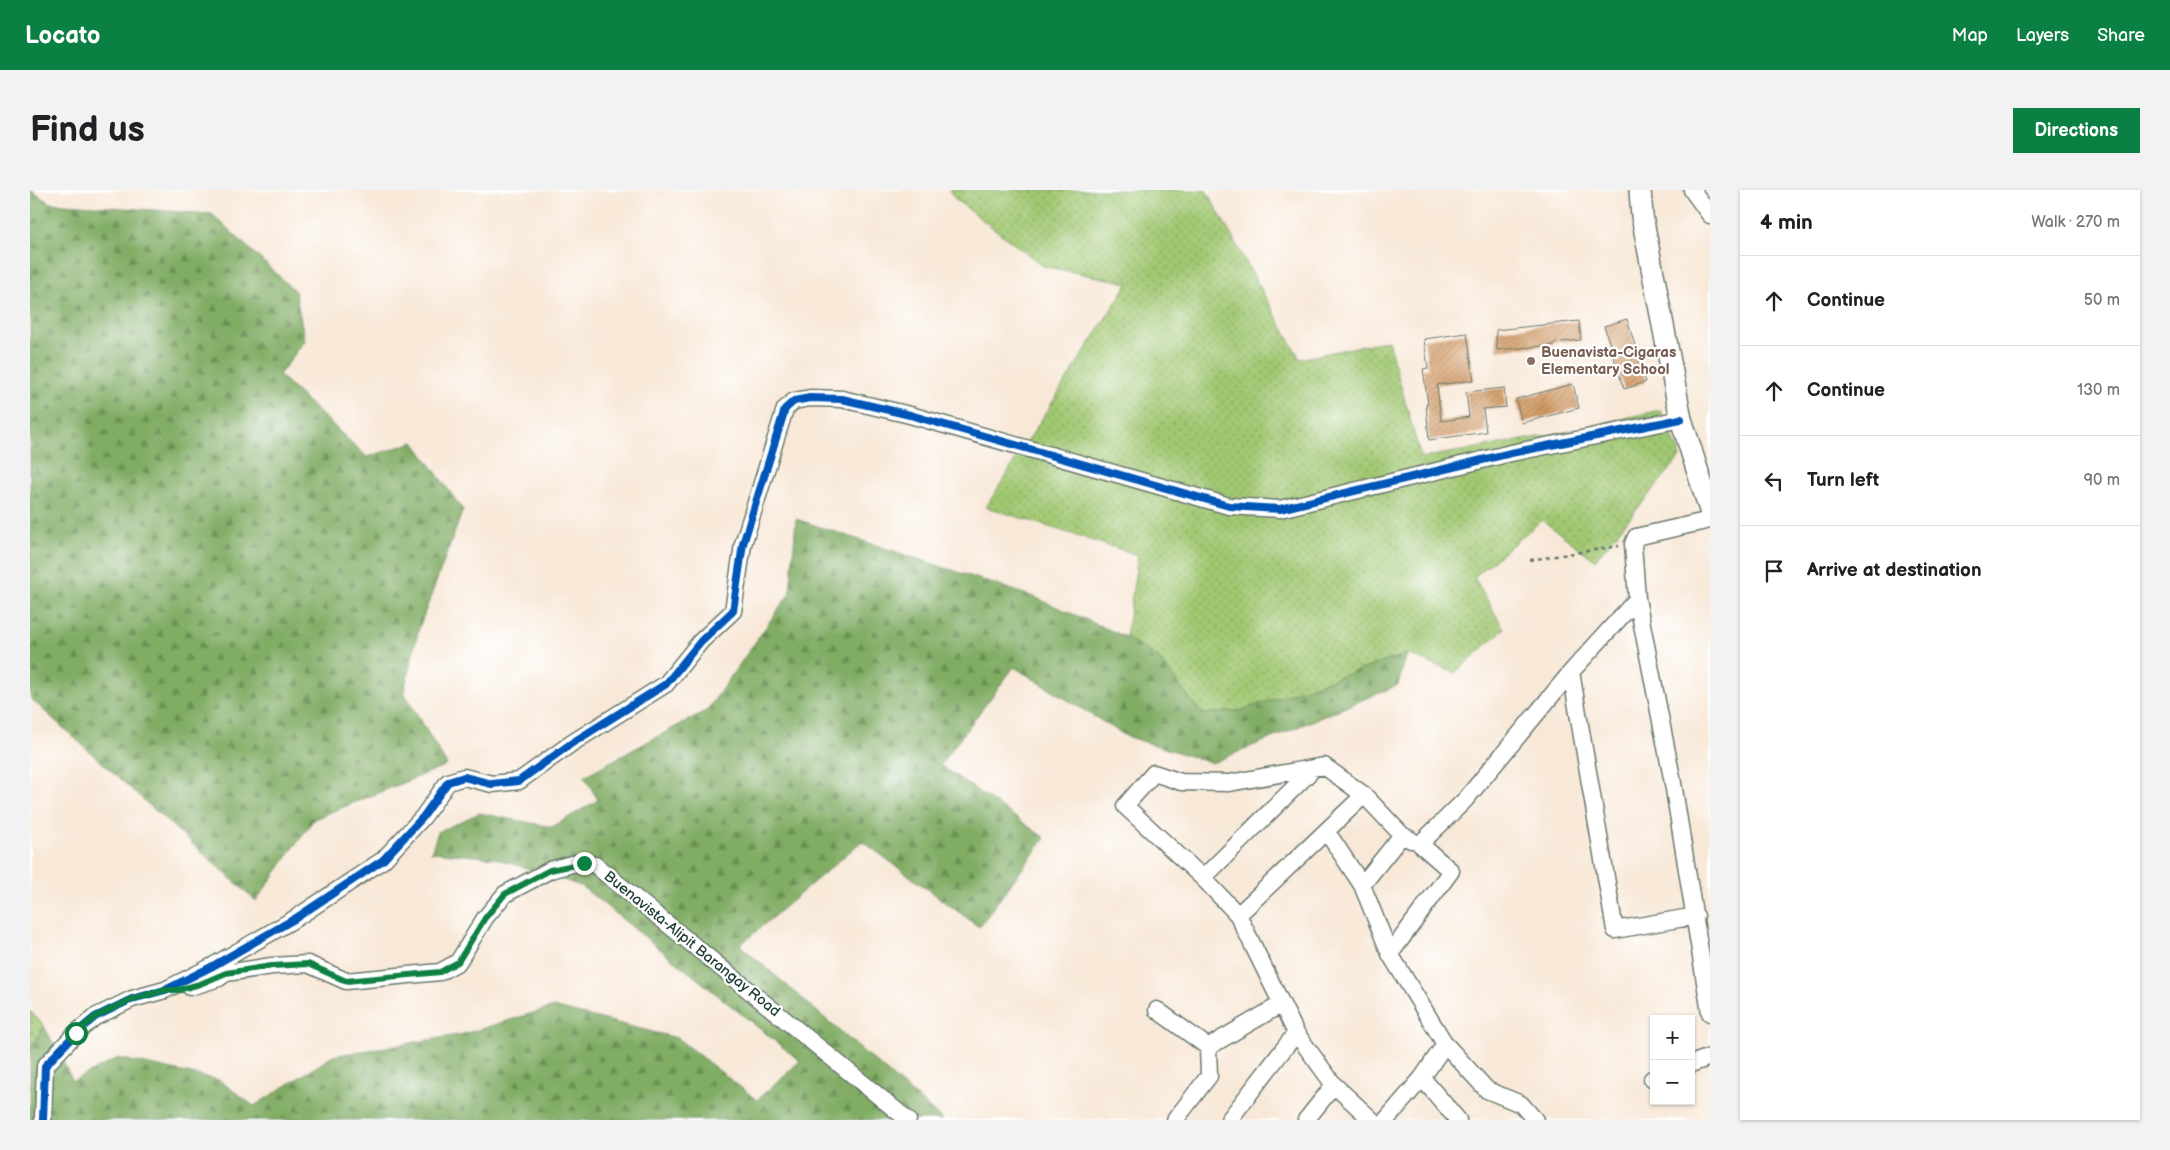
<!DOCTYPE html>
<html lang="en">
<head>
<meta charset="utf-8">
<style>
	:root { --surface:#fff; --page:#f2f2f2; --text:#202124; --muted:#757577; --line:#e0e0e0; --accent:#0b8043 }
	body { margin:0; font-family:"Balsamiq Sans",sans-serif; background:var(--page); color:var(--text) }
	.controls { position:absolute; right:15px; bottom:15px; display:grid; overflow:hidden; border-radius:0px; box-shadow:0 1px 4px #0004 }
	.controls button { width:45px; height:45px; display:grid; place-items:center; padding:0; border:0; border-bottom:1px solid var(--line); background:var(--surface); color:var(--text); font:25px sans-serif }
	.stop { position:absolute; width:15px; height:15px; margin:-11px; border:4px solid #0b8043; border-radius:50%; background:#fff }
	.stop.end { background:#0b8043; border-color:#fff; box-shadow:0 1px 5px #0008 }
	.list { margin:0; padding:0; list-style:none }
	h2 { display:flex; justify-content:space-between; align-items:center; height:65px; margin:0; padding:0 20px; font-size:21px }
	h2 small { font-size:16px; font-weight:400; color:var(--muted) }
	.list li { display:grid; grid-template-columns:32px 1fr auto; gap:15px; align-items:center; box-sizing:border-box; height:90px; padding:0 20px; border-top:1px solid var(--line) }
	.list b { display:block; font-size:19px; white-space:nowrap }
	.list em { font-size:16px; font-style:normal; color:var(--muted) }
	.icon { flex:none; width:28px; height:28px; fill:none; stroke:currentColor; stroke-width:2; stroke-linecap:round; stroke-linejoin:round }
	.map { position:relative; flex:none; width:1680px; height:930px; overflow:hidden; border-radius:0px }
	header { display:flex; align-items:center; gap:30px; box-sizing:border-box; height:70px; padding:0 25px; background:var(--accent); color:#fff }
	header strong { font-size:24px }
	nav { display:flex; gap:28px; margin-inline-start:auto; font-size:18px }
	.intro { display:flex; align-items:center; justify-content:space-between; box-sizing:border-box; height:120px; padding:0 30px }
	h1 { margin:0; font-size:35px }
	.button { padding:12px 22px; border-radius:0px; background:var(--accent); color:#fff; font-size:18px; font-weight:700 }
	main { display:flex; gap:30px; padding:0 30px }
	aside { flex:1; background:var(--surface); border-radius:0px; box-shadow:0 1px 4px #0004 }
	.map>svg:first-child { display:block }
</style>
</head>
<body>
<header>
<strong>Locato</strong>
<nav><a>Map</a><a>Layers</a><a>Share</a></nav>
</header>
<div class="intro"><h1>Find us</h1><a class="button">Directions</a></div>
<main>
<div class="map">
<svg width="1680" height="930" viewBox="0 0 1680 930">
	<defs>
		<pattern id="grass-dots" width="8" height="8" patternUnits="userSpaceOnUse" patternTransform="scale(1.25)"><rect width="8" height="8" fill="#a0c771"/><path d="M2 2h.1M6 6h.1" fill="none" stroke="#82a35e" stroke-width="1.8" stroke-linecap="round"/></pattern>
		<pattern id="forest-firs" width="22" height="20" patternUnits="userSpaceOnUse" patternTransform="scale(1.25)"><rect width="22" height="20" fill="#80ac63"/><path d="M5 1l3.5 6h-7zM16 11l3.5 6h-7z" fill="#688d52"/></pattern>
		<pattern id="building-hatch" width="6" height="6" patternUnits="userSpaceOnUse" patternTransform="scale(1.25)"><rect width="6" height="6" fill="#d29861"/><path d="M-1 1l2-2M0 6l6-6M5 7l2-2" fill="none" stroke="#aa7d51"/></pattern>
	</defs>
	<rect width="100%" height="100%" fill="#fff"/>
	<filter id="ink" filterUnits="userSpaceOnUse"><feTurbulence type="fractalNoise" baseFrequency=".02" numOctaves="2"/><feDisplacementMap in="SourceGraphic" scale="10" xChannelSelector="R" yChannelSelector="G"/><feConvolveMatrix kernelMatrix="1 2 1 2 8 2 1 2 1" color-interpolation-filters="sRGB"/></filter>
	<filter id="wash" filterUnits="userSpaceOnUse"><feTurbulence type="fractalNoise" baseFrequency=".0096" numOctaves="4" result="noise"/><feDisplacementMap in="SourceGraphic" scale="20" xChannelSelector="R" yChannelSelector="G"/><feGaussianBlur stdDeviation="1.12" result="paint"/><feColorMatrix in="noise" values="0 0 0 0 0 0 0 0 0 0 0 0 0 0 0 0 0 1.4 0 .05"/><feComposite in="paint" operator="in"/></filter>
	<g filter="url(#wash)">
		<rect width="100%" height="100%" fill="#f8e8d7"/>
		<path fill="url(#grass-dots)" stroke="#608252" d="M919,0H1176L1270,169L1358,150L1391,268L1531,243L1630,220L1651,266L1565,370L1512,330L1444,387L1474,439L1425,483L1377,464L1209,521L1172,524L1127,467L1096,447L1108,365L956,317L1098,93L1013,76L925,9Z
			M0,821L14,836L0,860Z"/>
		<path fill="url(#forest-firs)" stroke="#50744c" d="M0,0L20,13L182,24L265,101L275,151L249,185L337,267L384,252L433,320L389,438L374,502L417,575L284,629L226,711L0,508Z
			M766,329L1004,407L1096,447L1127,467L1172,524L1209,521L1377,464L1368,495L1182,573L1096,546L984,477L910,575L1015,648L949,737L832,651L710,755L913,930H0V860L14,836L43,891L88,868L189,890L224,916L303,866L434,844L523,817L647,848L727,910L770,871L551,696L465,668L401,662L408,642L449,623L522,637L568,610L554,586L677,520L760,403Z"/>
		<g id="blocks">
			<path fill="url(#building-hatch)" d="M1597,129L1616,192L1594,199L1574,136Z
				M1549,131L1551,150L1524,153V155L1467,160L1466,140Z
				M1437,143L1444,190L1407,195L1411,231L1439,227L1436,202L1474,198L1476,217L1453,219L1456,242L1399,250L1396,214H1398L1393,179L1398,178L1394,149Z
				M1543,194L1549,218L1492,233L1486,209Z"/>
		</g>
	</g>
	<g filter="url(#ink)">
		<use href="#blocks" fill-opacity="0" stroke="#6b796d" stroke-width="1"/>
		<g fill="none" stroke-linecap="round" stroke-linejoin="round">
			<defs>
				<path id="minor" d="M1662,0L1680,25
					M1680,330L1606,347L1603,354L1607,409L1643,593L1680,823
					M1541,482L1585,740L1666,726
					M1297,642L1332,695L1360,764L1415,854L1392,888L1356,930
					M1173,688L1284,578
					M1332,695L1372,645L1381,650
					M1208,725L1334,605
					M1360,764L1421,681L1390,654L1435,610L1541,482L1607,409
					M160,797L189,788L196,783L242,776L278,774L316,791L410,782L428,772L455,728L475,704L520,680L542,674L554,673L565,675L878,930
					M1127,820L1178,857L1250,815
					M1415,854L1457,900L1491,914L1505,930
					M1661,874L1680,867
					M1392,888L1428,930
					M1622,889H1624
					M13,930L15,876L46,843L65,827L102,809L135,800L181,777L266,728L353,670L393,627L418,592L434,587L462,594L489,591L542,553L636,494L671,451L703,421L713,354L755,219L764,211L780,208L812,209L880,225L1199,316L1250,319L1481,263L1651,229
					M1145,930L1179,886L1178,857
					M1199,930L1266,843
					M1276,930L1304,895
					M1342,930L1304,895L1266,843L1208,725L1173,688L1095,616L1124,583L1151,592L1199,593L1294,576L1334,605L1372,645"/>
				<path id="major" d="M1610,0L1612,26L1651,229L1680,320"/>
			</defs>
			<use href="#minor" stroke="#6b796d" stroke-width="19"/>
			<use href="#major" stroke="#6b796d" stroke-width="24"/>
			<path stroke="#6b796d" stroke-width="2.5" stroke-dasharray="4 4" stroke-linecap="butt" d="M1500,370L1589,356"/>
			<use href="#minor" stroke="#fff" stroke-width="16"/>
			<use href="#major" stroke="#fff" stroke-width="21"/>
			<defs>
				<path id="cycleway" d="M13,930L15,876L46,843L65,827L102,809L135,800L181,777L266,728L353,670L393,627L418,592L434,587L462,594L489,591L542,553L636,494L671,451L703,421L713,354L755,219L764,211L780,208L812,209L880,225L1199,316L1250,319L1481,263L1651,229"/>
			</defs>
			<use href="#cycleway" stroke="#fff" stroke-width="11"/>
			<use href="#cycleway" stroke="#0057b8" stroke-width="8"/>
		</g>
	</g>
	<g fill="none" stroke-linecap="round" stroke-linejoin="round" filter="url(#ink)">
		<path stroke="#0b8043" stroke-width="6" d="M46,843L65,827L102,809L135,800H148L170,794L196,783L242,776L278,774L316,791L410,782L428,772L455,728L475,704L520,680L554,673"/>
	</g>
	<circle fill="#8d6e63" stroke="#fff" stroke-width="2" cx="1501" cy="171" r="5"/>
	<g text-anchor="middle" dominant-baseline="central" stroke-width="4.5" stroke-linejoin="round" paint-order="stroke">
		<g font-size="15" font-weight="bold" fill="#785e54" stroke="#fff" text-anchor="start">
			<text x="1511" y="162">Buenavista-Cigaras<tspan x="1511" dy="17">Elementary School</tspan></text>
		</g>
		<g font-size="15" fill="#1f3d34" stroke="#fff">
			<text transform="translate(662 754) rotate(39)">Buenavista-Alipit Barangay Road</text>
		</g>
	</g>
</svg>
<div class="controls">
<button>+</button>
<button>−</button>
</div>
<div class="stop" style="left:46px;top:843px"></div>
<div class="stop end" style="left:554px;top:673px"></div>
</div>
<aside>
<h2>4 min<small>Walk · 270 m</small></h2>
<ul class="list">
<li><svg class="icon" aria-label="ahead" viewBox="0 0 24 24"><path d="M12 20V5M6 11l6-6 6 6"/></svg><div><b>Continue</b></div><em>50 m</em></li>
<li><svg class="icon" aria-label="ahead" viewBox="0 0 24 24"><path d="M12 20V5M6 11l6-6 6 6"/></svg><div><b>Continue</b></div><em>130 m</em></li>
<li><svg class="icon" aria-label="left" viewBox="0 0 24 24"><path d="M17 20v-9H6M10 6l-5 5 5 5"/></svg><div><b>Turn left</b></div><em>90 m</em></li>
<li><svg class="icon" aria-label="arrive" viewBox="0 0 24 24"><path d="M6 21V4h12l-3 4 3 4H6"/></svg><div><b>Arrive at destination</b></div></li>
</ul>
</aside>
</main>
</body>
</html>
